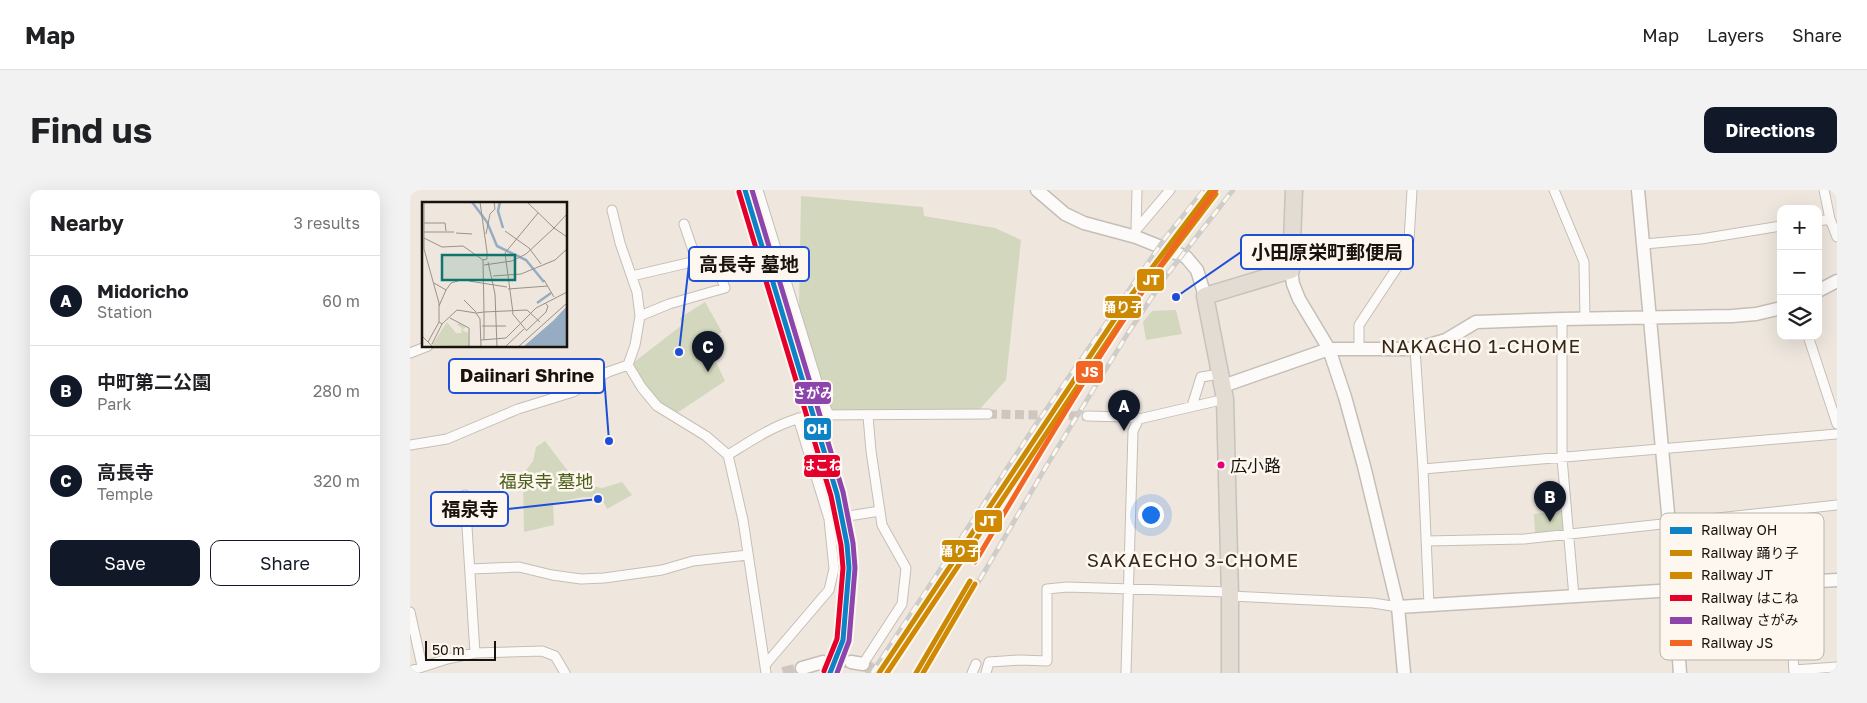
<!DOCTYPE html>
<html lang="en">
<head>
<meta charset="utf-8">
<style>
	:root { --surface:#fff; --page:#f2f2f2; --text:#202124; --muted:#757577; --line:#e0e0e0; --accent:#111827 }
	body { margin:0; font-family:"Golos Text","Noto Sans JP",sans-serif; background:var(--page); color:var(--text) }
	.controls { position:absolute; right:15px; top:15px; display:grid; overflow:hidden; border-radius:10px; box-shadow:0 5px 20px #0002 }
	.controls button { width:45px; height:45px; display:grid; place-items:center; padding:0; border:0; border-bottom:1px solid var(--line); background:var(--surface); color:var(--text); font:25px sans-serif }
	.scale { position:absolute; left:15px; bottom:12px; width:71px; box-sizing:border-box; padding-left:5px; border:2px solid #18130d; border-top:0; font-size:14px; line-height:18px; white-space:nowrap; color:#18130d; -webkit-text-stroke:4px #fdf7ef; paint-order:stroke }
	.you { position:absolute; left:740px; top:324px; width:18px; height:18px; margin:-12px; border:4px solid #fff; border-radius:50%; background:#1a73e8; box-shadow:0 0 0 8px #1a73e833 }
	.badge { display:grid; place-items:center; width:32px; height:32px; border-radius:50%; background:var(--accent); color:#fff; font-size:16px; font-weight:700 }
	.pin { position:absolute; translate:-50% -41px; filter:drop-shadow(0 1px 2px #0008) }
	.pin::after { content:''; position:absolute; top:26px; width:18px; height:15px; background:inherit; clip-path:polygon(0 0,100% 0,50% 100%) }
	.list { margin:0; padding:0; list-style:none }
	h2 { display:flex; justify-content:space-between; align-items:center; height:65px; margin:0; padding:0 20px; font-size:21px }
	h2 small { font-size:16px; font-weight:400; color:var(--muted) }
	.list li { display:grid; grid-template-columns:32px 1fr auto; gap:15px; align-items:center; box-sizing:border-box; height:90px; padding:0 20px; border-top:1px solid var(--line) }
	.list b { display:block; font-size:19px; white-space:nowrap }
	.list p { margin:0; font-size:16px; white-space:nowrap; color:var(--muted) }
	.list em { font-size:16px; font-style:normal; color:var(--muted) }
	.actions { display:flex; gap:10px; padding:15px 20px }
	.actions a { flex:1; padding:11px 0; border:1px solid var(--accent); border-radius:10px; text-align:center; font-size:18px; color:var(--accent) }
	.actions .main { background:var(--accent); color:#fff }
	.icon { flex:none; width:28px; height:28px; fill:none; stroke:currentColor; stroke-width:2; stroke-linecap:round; stroke-linejoin:round }
	.map { position:relative; flex:none; width:1427px; height:483px; overflow:hidden; border-radius:10px }
	header { display:flex; align-items:center; gap:30px; box-sizing:border-box; height:70px; padding:0 25px; background:var(--surface); border-bottom:1px solid var(--line) }
	header strong { font-size:24px }
	nav { display:flex; gap:28px; margin-inline-start:auto; font-size:18px }
	.intro { display:flex; align-items:center; justify-content:space-between; box-sizing:border-box; height:120px; padding:0 30px }
	h1 { margin:0; font-size:35px }
	.button { padding:12px 22px; border-radius:10px; background:var(--accent); color:#fff; font-size:18px; font-weight:700 }
	main { display:flex; gap:30px; padding:0 30px }
	aside { flex:1; background:var(--surface); border-radius:10px; box-shadow:0 5px 20px #0002 }
	.map>svg:first-child { display:block }
</style>
</head>
<body>
<header>
<strong>Map</strong>
<nav><a>Map</a><a>Layers</a><a>Share</a></nav>
</header>
<div class="intro"><h1>Find us</h1><a class="button">Directions</a></div>
<main>
<aside>
<h2>Nearby<small>3 results</small></h2>
<ul class="list">
<li><span class="badge">A</span><div><b>Midoricho</b><p>Station</p></div><em>60 m</em></li>
<li><span class="badge">B</span><div><b>中町第二公園</b><p>Park</p></div><em>280 m</em></li>
<li><span class="badge">C</span><div><b>高長寺</b><p>Temple</p></div><em>320 m</em></li>
</ul>
<div class="actions"><a class="main">Save</a><a>Share</a></div>
</aside>
<div class="map">
<svg width="1427" height="483" viewBox="0 0 1427 483">
	<rect width="100%" height="100%" fill="#efe7de"/>
	<path fill="#d2d7bd" d="M391,6L513,17L514,26L585,38L611,50L596,190L568,221L422,222L415,209L389,118Z
		M295,112L312,142L296,151L315,191L267,223C241,209 237,198 223,173L272,135L270,128Z
		M766,120L772,144L736,150L733,132L742,121Z
		M135,251L167,293L192,298L212,292L222,305L197,319L191,307H173L143,313L144,335L114,342L113,284L123,271L126,257Z
		M1153,320L1156,340L1125,344L1124,324Z"/>
	<g fill="none" stroke-linecap="round" stroke-linejoin="round">
		<path stroke="#cfc7bf" stroke-width="9" stroke-dasharray="9 4.5" stroke-linecap="butt" d="M578,224L677,226"/>
		<path stroke="#cfc7bf" stroke-width="12" stroke-dasharray="12 6" stroke-linecap="butt" d="M413,472H441
			M453,474L468,483
			M373,483L392,478"/>
		<defs>
			<path id="street" d="M348,0L413,211L419,225
				M1144,0L1174,72L1175,129
				M1414,0L1420,29L1427,47
				M1408,31L1420,29
				M274,34L286,69
				M726,40L760,0
				M726,40L727,0
				M1234,54L1291,49L1371,36
				M222,86L303,67L315,98L259,114L230,126
				M1152,129V268L1164,407
				M1398,146L1427,234
				M949,159V135L994,67L999,50L1002,0
				M1005,159L1013,279L1019,415
				M0,163L18,156
				M218,175L232,198L247,216L296,246L318,265L333,330L356,483
				M782,216L791,187L810,184
				M677,226L716,227L729,229L815,209
				M0,255L37,249L108,219L163,202L198,182L218,175L225,155L230,126L227,102L210,53L202,20
				M318,265C347,247 370,231 403,225L578,224
				M1013,279L1427,244
				M55,305L65,463
				M419,329L470,321
				M1016,351L1114,349L1427,315
				M61,379L109,377L142,385L171,389L194,388L252,380L283,371L338,365
				M1379,393L1384,483
				M820,406L963,413L988,417
				M0,422L12,476
				M453,474L492,414L496,378L472,335L461,261L458,226
				M355,475L419,400L424,379L419,329L388,228
				M1384,480L1427,477
				M0,481L37,469L65,463L132,461L145,466L155,483
				M562,483L566,474
				M576,483L579,472L610,470L637,471V399L657,397L819,402
				M716,483L723,241L729,229"/>
			<path id="secondary" d="M627,0L655,24L674,33L726,47L776,67L787,80L795,106
				M1228,0L1259,334L1270,483
				M881,80L883,94L889,109L919,159L935,207L954,276L988,417L994,483
				M1408,101L1427,91
				M813,196L919,159H1005L1036,150L1066,132L1152,129L1322,126L1346,124L1371,118
				M988,417L1427,390
				M441,472L453,474
				M392,478L413,472"/>
			<path id="highway" d="M820,483V406L815,209L795,106L881,80L884,0"/>
		</defs>
		<use href="#street" stroke="#c4beb6" stroke-width="11"/>
		<use href="#secondary" stroke="#c4beb6" stroke-width="15"/>
		<use href="#highway" stroke="#c7c2be" stroke-width="19"/>
		<use href="#street" stroke="#fdfbfa" stroke-width="9"/>
		<use href="#secondary" stroke="#fdfbfa" stroke-width="12"/>
		<use href="#highway" stroke="#e2dcd3" stroke-width="16"/>
		<defs>
			<path id="rail" d="M462,483L627,233L756,47L794,0
				M515,483L637,275L718,143L756,86L823,0"/>
		</defs>
		<use href="#rail" stroke="#cfcdca" stroke-width="5"/>
		<use href="#rail" stroke="#fdf7ef" stroke-width="3" stroke-dasharray="9" stroke-linecap="butt"/>
		<defs>
			<path id="rail-1" d="M335,0L427,304L437,354L439,378L433,450L420,483"/>
			<path id="rail-2" d="M469,483L716,112L801,0
				M506,483L560,391"/>
			<path id="rail-3" d="M477,483L721,116L806,4
				M513,483L565,394"/>
			<path id="rail-4" d="M329,2L421,306L431,355L433,378L427,449L414,481"/>
			<path id="rail-5" d="M342,0L433,302L443,353L445,378L439,451L427,483"/>
			<path id="rail-6" d="M565,372C641,245 715,117 806,0"/>
		</defs>
		<use href="#rail-1" stroke="#fdf7ef" stroke-width="9"/>
		<use href="#rail-2" stroke="#fdf7ef" stroke-width="9"/>
		<use href="#rail-3" stroke="#fdf7ef" stroke-width="9"/>
		<use href="#rail-4" stroke="#fdf7ef" stroke-width="9"/>
		<use href="#rail-5" stroke="#fdf7ef" stroke-width="9"/>
		<use href="#rail-6" stroke="#fdf7ef" stroke-width="9"/>
		<use href="#rail-1" stroke="#0d82c7" stroke-width="5"/>
		<use href="#rail-2" stroke="#ca8903" stroke-width="5"/>
		<use href="#rail-3" stroke="#d18803" stroke-width="5"/>
		<use href="#rail-4" stroke="#e4002b" stroke-width="5"/>
		<use href="#rail-5" stroke="#8e44ad" stroke-width="5"/>
		<use href="#rail-6" stroke="#f26522" stroke-width="5"/>
	</g>
	<circle fill="#e5007d" stroke="#fdf7ef" stroke-width="2" cx="811" cy="275" r="4.5"/>
	<g text-anchor="middle" dominant-baseline="central" stroke-width="5" stroke-linejoin="round" paint-order="stroke">
		<g font-size="17" fill="#18130d" stroke="#fdf7ef" text-anchor="start">
			<text x="820" y="275">広小路</text>
		</g>
		<g font-size="18" fill="#495e18" stroke="#fdf7ef">
			<text x="136" y="291">福泉寺 墓地</text>
		</g>
		<g font-size="19" letter-spacing="1" fill="#33281a" stroke="#fdf7ef">
			<text x="1071" y="155">NAKACHO 1-CHOME</text>
			<text x="783" y="369">SAKAECHO 3-CHOME</text>
		</g>
	</g>
	<g transform="translate(12 12)">
		<rect width="145" height="145" fill="#efe7de"/>
		<path d="M25,120L34,131H40L39,129L40,126L35,123L37,121L44,125L40,128L46,131L47,145L10,143Z" fill="#d2d7bd"/>
		<path d="M145,104V145H101L132,118Z" fill="#95acc3"/>
		<path fill="none" stroke="#95acc3" stroke-width="2.5" d="M50,0L65,20L75,44L104,58L122,80M78,0L76,9L81,26M115,101L129,91"/>
		<path fill="none" stroke="#99928a" stroke-width="1" d="M2,0V47L17,101V120L20,122L10,142M105,0L132,26L145,12M2,21H23L24,29M83,29L107,46L119,62M2,30H32M34,31L50,32M64,32L68,12L73,7L72,0M2,36L20,45L41,44L61,58M66,60L73,92L75,145M62,63L90,59L104,52L132,26L145,35M71,74L99,72L133,58L145,47M122,78L132,95M47,79L85,85M12,81L24,88L29,81L39,78M86,87L126,84M42,98L54,110M17,104L24,88M35,108L54,111M54,111L62,110L61,58L65,57V50L58,0M54,111L58,117L59,145M90,111L104,128M91,111L83,51L116,11M28,116L47,126V145M20,122L35,108M60,124H84M104,129L124,110L126,104L123,101M0,134L11,145M59,138L84,136L114,106L145,90M62,138V110L105,108L118,120M6,140L17,120M83,145L102,127M96,145L145,101"/>
		<path fill="#0f766e" fill-opacity="0.15" stroke="#0f766e" stroke-width="2.5" d="M20,53H93V78H20Z"/>
		<rect width="145" height="145" fill="none" stroke="#18130d" stroke-width="2.5"/>
	</g>
	<rect x="1250" y="323" width="164" height="147" rx="8" fill="#fdf7ef" stroke="#b8b3ab" stroke-width="1"/>
	<rect x="1260" y="337" width="22" height="7" fill="#0d82c7"/>
	<rect x="1260" y="360" width="22" height="6" fill="#ca8903"/>
	<rect x="1260" y="382" width="22" height="7" fill="#d18803"/>
	<rect x="1260" y="405" width="22" height="6" fill="#e4002b"/>
	<rect x="1260" y="427" width="22" height="7" fill="#8e44ad"/>
	<rect x="1260" y="450" width="22" height="6" fill="#f26522"/>
	<g font-size="14" fill="#18130d">
		<text x="1291" y="345">Railway OH</text>
		<text x="1291" y="368">Railway 踊り子</text>
		<text x="1291" y="390">Railway JT</text>
		<text x="1291" y="413">Railway はこね</text>
		<text x="1291" y="435">Railway さがみ</text>
		<text x="1291" y="458">Railway JS</text>
	</g>
	<path fill="none" stroke="#1d4ed8" stroke-width="2" d="M766 107L831 62M269 162L279 74M199 251L194 186M188 309L98 319"/>
	<g fill="#1d4ed8" stroke="#fdf7ef" stroke-width="2">
		<circle cx="766" cy="107" r="5"/>
		<circle cx="269" cy="162" r="5"/>
		<circle cx="199" cy="251" r="5"/>
		<circle cx="188" cy="309" r="5"/>
	</g>
	<g fill="#fdf7ef" stroke="#1d4ed8" stroke-width="2">
		<rect x="831" y="45" width="172" height="34" rx="5"/>
		<rect x="279" y="57" width="120" height="34" rx="5"/>
		<rect x="39" y="169" width="155" height="34" rx="5"/>
		<rect x="21" y="302" width="77" height="34" rx="5"/>
	</g>
	<g font-size="19" text-anchor="middle" font-weight="bold" fill="#18130d">
		<text x="917" y="69">小田原栄町郵便局</text>
		<text x="339" y="81">高長寺 墓地</text>
		<text x="117" y="192">Daiinari Shrine</text>
		<text x="60" y="326">福泉寺</text>
	</g>
	<g stroke="#fdf7ef" stroke-width="2">
		<rect x="726" y="78" width="29" height="24" rx="5" fill="#d18803"/>
		<rect x="694" y="105" width="38" height="24" rx="5" fill="#ca8903"/>
		<rect x="665" y="170" width="29" height="24" rx="5" fill="#f26522"/>
		<rect x="384" y="191" width="38" height="24" rx="5" fill="#8e44ad"/>
		<rect x="393" y="227" width="29" height="24" rx="5" fill="#0d82c7"/>
		<rect x="393" y="264" width="38" height="24" rx="5" fill="#e4002b"/>
		<rect x="564" y="319" width="29" height="24" rx="5" fill="#d18803"/>
		<rect x="531" y="349" width="38" height="24" rx="5" fill="#ca8903"/>
	</g>
	<g font-size="14" text-anchor="middle" font-weight="bold" fill="#fff">
		<text x="741" y="95">JT</text>
		<text x="713" y="122">踊り子</text>
		<text x="680" y="187">JS</text>
		<text x="403" y="208">さがみ</text>
		<text x="407" y="244">OH</text>
		<text x="412" y="280">はこね</text>
		<text x="578" y="336">JT</text>
		<text x="550" y="366">踊り子</text>
	</g>
</svg>
<div class="controls">
<button>+</button>
<button>−</button>
<button><svg class="icon" aria-label="layers" viewBox="0 0 24 24"><path d="M12 4l9 5-9 5-9-5zM3 14l9 5 9-5"/></svg></button>
</div>
<div class="scale">50 m</div>
<div class="you"></div>
<div class="pin badge" style="left:714px;top:241px">A</div>
<div class="pin badge" style="left:1140px;top:332px">B</div>
<div class="pin badge" style="left:298px;top:182px">C</div>
</div>
</main>
</body>
</html>
